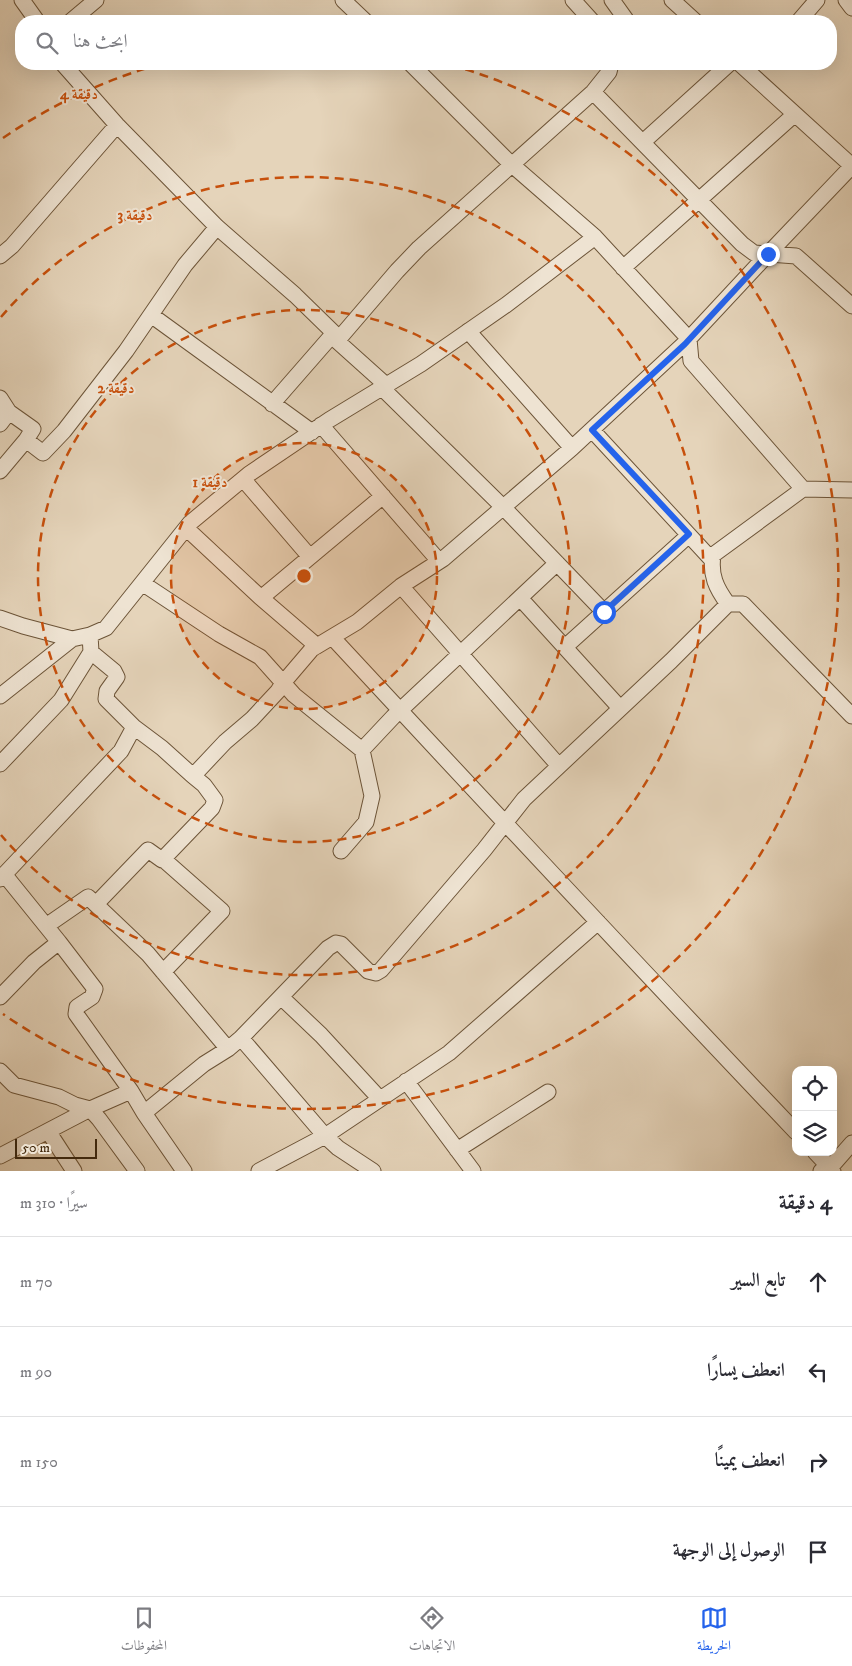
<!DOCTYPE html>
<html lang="ar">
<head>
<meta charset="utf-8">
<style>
	:root { --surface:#fff; --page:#f2f2f3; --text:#2b2b33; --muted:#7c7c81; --line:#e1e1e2; --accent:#2563eb }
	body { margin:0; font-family:"IM FELL DW Pica",Amiri,serif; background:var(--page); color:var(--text); direction:rtl }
	.controls { position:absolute; right:15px; bottom:15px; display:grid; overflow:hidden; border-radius:10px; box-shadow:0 5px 20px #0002 }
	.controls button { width:45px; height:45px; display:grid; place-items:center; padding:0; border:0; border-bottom:1px solid var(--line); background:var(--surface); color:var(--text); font:25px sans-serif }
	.scale { position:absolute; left:15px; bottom:12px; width:82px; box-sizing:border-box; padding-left:5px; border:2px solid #442a0d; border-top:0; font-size:14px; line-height:18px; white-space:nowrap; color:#442a0d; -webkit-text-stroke:4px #eee3d2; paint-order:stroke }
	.stop { position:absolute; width:15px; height:15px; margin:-11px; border:4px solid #2563eb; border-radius:50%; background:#fff }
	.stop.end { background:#2563eb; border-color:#fff; box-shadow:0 1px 5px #0008 }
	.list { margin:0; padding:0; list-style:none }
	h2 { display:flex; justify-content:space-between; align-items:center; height:65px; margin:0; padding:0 20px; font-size:21px }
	h2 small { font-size:16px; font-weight:400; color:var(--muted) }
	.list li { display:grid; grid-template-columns:32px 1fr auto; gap:15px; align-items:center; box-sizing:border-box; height:90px; padding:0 20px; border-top:1px solid var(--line) }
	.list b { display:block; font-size:19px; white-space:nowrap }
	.list em { font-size:16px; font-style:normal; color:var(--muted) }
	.icon { flex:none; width:28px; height:28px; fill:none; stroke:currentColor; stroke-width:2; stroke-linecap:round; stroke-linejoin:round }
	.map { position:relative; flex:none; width:852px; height:1171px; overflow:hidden; direction:ltr }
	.search { position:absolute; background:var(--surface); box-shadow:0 5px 20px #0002; left:15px; right:15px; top:15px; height:55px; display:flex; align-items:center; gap:12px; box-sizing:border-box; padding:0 18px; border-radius:20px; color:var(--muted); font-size:19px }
	.sheet { height:425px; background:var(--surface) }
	nav { display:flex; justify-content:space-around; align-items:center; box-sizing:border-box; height:70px; border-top:1px solid var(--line); background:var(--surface); font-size:14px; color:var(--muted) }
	nav a { display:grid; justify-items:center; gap:2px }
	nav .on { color:var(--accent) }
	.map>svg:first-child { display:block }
</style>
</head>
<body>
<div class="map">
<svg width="852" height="1171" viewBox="0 0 852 1171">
	<rect width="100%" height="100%" fill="#e5d4ba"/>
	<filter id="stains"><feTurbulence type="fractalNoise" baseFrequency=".004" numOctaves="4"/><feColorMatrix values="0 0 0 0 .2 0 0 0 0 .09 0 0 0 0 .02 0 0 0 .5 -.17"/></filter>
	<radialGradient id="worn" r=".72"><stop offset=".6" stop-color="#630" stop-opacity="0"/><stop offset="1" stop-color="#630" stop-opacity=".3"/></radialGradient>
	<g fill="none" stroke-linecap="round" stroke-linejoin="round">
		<defs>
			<path id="minor" d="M22,0L37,21
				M343,0L365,21
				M573,0L592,21
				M612,0L627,21
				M672,0L695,21
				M846,0L852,8
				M71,21L96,0
				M799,21L817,0
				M63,64L117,125L217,227L295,295L334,333L337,341L386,385
				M411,64L511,164L595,237L689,339L691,361L803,489L852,490
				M740,64L852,166
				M593,92L742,244L754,253L796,256L852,306
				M643,142L729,64
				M0,256L12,246L117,125
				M623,268L795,114
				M151,315L312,432
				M468,331L572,448
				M337,341L397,271L419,248L593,92L609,72L611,64
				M382,388L503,507L604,612
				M0,398L9,412L33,429L26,440
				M272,404L334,333
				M0,424L9,412
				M321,425L439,561
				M592,430L712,560
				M0,471L26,440L43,453L64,431L126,351L185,265L217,227
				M243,479L310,557
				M186,528L260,597L317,646
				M142,583L219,634L260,657L294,695L362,750L372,796L366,822L341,851
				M401,586L559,766
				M261,598L383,496
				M520,598L620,708
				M728,604H743L852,716
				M0,618L23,626L72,639L90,635L106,628L190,523L249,474L329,420L421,364L506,305L595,237
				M332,637C486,803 640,968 796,1132
				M565,647L689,535
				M0,696L72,639
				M134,727L162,748L193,776
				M362,750L393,717L557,563
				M0,764L61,700L91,652
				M163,859L222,911L163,972
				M0,879L121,751L134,727L106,699L107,691L117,677L114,671L91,652L90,635
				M96,904L148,850L162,860L212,808L215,800L204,785L193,776L225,742L252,719L278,691L283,683L312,649L357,622L401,586L443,559L572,448L685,343L768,254L852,166
				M46,926L88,897L148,954L228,1049
				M59,942L95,989L92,997L77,1007L76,1014L131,1091
				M0,997L34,962L59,942L4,874
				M281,997L321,1035L380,1099
				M241,1038L325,1136L338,1148L373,1171
				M0,1071L14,1085L59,1097L75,1105L90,1109L99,1119L137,1171
				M406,1081L473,1171
				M144,1113L184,1171
				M48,1131L74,1171
				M457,1150L548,1092
				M815,1152L833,1171
				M0,1156L90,1109L131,1091L144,1113L204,1064L228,1049L241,1038L328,948L336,943L341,944L368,971L376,973L381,970L484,850L524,799L671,661L728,604C716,588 710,575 713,555L803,489
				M259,1171L325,1136L449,1053L598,922
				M821,1171L830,1168L852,1143"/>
		</defs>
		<use href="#minor" stroke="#6c5438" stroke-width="17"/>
		<use href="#minor" stroke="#eee3d2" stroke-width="15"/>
	</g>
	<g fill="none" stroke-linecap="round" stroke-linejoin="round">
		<path stroke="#2563eb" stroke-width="6" d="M604,612L689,534L592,430L685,344L768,254"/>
	</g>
	<circle cx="304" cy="576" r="133" fill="#c7500c" fill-opacity=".12"/>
	<g fill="none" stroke="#c7500c" stroke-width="2.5" stroke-dasharray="9 6">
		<circle cx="304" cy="576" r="133"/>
		<circle cx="304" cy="576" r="266"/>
		<path d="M1 317A399 399 0 1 1 1 835"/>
		<path d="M3 138A532 532 0 0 1 157 65M451 65A532 532 0 1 1 3 1014"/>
	</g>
	<circle cx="304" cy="576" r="8" fill="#c7500c" stroke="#eee3d2" stroke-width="2.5"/>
	<g font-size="15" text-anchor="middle" font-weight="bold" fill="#c7500c" stroke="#eee3d2" stroke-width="4" stroke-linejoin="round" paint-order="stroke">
		<text x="79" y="99">4 دقيقة</text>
		<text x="135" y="220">3 دقيقة</text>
		<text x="116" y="393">2 دقيقة</text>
		<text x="210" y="487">1 دقيقة</text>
	</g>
	<rect width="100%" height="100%" filter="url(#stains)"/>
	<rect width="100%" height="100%" fill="url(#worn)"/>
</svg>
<div class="controls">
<button><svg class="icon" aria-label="locate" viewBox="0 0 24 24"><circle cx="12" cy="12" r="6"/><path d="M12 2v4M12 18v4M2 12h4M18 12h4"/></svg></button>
<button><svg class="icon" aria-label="layers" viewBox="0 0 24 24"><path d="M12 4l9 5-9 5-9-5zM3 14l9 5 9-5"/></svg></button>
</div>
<div class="scale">50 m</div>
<div class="stop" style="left:604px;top:612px"></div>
<div class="stop end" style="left:768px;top:254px"></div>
<div class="search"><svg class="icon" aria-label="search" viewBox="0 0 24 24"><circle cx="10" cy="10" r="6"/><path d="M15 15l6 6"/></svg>ابحث هنا</div>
</div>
<section class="sheet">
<h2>4 دقيقة<small>سيرًا · 310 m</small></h2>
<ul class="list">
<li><svg class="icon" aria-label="ahead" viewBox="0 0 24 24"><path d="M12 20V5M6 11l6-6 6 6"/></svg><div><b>تابع السير</b></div><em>70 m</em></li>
<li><svg class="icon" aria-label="left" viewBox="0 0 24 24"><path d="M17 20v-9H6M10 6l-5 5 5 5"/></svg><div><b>انعطف يسارًا</b></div><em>90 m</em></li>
<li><svg class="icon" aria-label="right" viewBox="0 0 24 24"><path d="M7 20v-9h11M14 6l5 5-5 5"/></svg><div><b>انعطف يمينًا</b></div><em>150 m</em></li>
<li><svg class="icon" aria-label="arrive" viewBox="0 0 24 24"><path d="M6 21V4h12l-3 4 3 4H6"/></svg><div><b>الوصول إلى الوجهة</b></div></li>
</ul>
</section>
<nav>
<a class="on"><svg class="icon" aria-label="map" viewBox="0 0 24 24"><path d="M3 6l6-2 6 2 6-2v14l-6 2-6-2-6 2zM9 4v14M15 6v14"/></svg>الخريطة</a>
<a><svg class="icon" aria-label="directions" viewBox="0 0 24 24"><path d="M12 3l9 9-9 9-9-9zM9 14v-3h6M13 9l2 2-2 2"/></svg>الاتجاهات</a>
<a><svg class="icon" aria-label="saved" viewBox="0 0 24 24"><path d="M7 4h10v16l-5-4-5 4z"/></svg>المحفوظات</a>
</nav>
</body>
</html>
